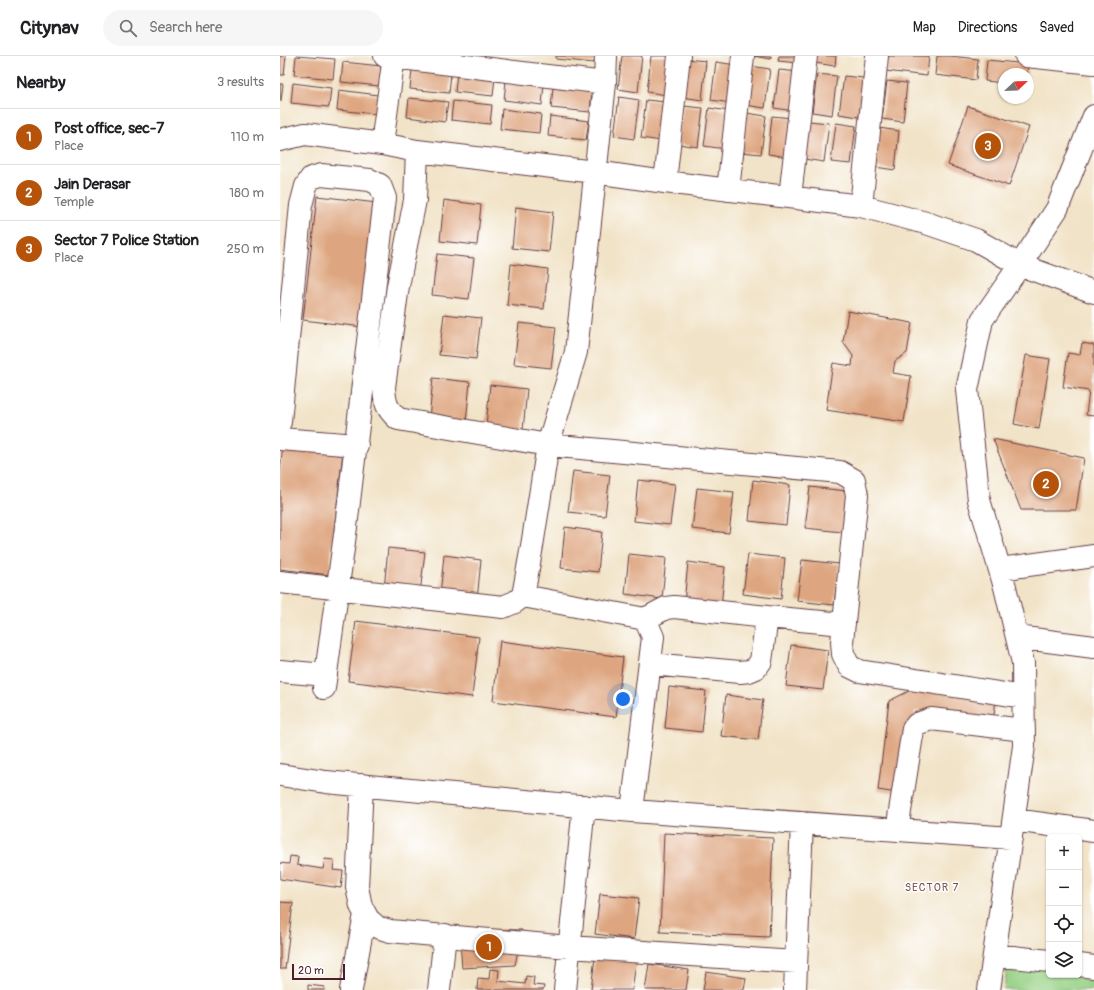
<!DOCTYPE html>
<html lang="en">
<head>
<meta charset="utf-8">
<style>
	:root { --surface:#fff; --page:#f6f6f6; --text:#202124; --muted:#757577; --line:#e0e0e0; --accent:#b45309 }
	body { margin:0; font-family:Pangolin,sans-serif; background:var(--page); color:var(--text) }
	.controls { position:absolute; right:12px; bottom:12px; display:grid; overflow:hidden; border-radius:6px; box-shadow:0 1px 3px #0004 }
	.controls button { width:36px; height:36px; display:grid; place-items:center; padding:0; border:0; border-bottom:1px solid var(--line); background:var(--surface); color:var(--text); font:20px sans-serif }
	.compass { position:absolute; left:718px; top:12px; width:36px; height:36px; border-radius:50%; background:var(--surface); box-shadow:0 1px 3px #0004; rotate:67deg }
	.scale { position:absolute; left:12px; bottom:10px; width:53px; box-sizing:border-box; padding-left:4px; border:2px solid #4a1f2b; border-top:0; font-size:11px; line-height:14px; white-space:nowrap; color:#4a1f2b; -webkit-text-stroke:3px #fff; paint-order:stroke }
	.you { position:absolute; left:343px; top:643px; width:14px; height:14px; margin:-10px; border:3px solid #fff; border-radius:50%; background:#1a73e8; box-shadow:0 0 0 6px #1a73e833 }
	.badge { display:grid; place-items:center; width:26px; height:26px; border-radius:50%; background:var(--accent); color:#fff; font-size:13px; font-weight:700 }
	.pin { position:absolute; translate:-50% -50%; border:2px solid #fff; box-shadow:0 1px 4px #0006 }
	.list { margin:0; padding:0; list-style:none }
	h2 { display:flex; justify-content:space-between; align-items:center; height:52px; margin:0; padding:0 16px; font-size:17px }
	h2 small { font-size:13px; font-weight:400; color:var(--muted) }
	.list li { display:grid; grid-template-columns:26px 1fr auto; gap:12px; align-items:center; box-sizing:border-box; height:56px; padding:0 16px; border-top:1px solid var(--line) }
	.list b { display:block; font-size:15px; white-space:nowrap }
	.list p { margin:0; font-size:13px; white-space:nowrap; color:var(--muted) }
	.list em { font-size:13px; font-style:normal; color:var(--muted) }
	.icon { flex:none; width:22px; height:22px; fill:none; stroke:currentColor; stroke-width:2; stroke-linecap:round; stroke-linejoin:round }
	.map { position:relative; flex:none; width:814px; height:934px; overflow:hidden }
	header { display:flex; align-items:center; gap:24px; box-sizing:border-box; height:56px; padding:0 20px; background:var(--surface); border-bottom:1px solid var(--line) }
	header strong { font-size:19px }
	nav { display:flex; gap:22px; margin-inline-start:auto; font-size:14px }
	.search { width:280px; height:36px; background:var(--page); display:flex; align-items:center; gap:10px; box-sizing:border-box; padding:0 14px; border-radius:22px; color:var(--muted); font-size:15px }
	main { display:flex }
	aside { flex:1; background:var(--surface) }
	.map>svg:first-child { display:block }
</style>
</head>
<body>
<header>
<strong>Citynav</strong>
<div class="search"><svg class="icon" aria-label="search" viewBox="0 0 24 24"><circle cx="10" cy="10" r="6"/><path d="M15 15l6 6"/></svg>Search here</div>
<nav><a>Map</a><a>Directions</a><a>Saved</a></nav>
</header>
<main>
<aside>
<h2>Nearby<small>3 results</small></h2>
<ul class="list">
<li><span class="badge">1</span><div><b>Post office, sec-7</b><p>Place</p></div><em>110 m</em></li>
<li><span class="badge">2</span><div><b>Jain Derasar</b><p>Temple</p></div><em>180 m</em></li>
<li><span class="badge">3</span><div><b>Sector 7 Police Station</b><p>Place</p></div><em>250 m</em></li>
</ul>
</aside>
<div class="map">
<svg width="814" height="934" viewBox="0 0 814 934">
	<rect width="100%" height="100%" fill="#fff"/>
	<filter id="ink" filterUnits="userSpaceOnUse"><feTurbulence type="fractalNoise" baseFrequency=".025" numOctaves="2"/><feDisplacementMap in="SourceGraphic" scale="8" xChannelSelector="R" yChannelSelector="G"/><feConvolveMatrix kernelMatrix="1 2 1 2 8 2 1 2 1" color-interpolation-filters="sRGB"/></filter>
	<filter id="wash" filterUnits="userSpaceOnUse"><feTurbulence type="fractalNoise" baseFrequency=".012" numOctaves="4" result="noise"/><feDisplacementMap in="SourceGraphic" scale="16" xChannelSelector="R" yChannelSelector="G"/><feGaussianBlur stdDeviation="0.9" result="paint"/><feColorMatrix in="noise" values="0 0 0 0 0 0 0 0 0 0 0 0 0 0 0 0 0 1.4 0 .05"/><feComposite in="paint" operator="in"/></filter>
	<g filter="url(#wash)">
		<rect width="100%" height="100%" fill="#f1e3c7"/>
		<path fill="#96d084" stroke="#707858" d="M728,906L769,911V919H799L814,917V934H724Z"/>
		<g id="blocks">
			<path fill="#dea680" d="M0,0H6L4,19H0Z
				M16,0L55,3L53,23L14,19Z
				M276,0H315L314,7L276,3Z
				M342,0H362L358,36L338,33Z
				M371,0H390L387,39L367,36Z
				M473,0H491V3Z
				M499,0H519L518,7L498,5Z
				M536,0H556L555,10L535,7Z
				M608,0H649L647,20L606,15Z
				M657,0H670L698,3L696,24L655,19Z
				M406,3L426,5L422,44L402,41Z
				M707,4L748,8L747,18H724V27L705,25Z
				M63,6L101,10L99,30L61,26Z
				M436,6L456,9L451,47L431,44Z
				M470,10L490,13L485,52L465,49Z
				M132,14L171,18L169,37L130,33Z
				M499,14L519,16L514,55L494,52Z
				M177,17L215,21L213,40L175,36Z
				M537,18L557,20L552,59L532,56Z
				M564,20L584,22L579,61L559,58Z
				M226,25L264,29L262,49L224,44Z
				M607,25L627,27L623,66L602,63Z
				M13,27L51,32L49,51L11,47Z
				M0,28H3L1,45H0Z
				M273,32L312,36L310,56L271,52Z
				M59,34L98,39L96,58L57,54Z
				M339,41L359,44L354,83L334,80Z
				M129,42L168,46L165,66L127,61Z
				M366,44L386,46L381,85L361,82Z
				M173,45L212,49L210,68L171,64Z
				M403,50L423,52L418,91L398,88Z
				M688,50L749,71L729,130L668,109Z
				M429,52L449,55L445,93L424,90Z
				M222,53L261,58L259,77L220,73Z
				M466,57L486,60L481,98L461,96Z
				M270,60L309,65L306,84L268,80Z
				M492,60L512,62L508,101L488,98Z
				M529,65L549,67L544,106L524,103Z
				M556,67L576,70L571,108L551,106Z
				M599,72L619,75L615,114L595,111Z
				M37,140L97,147L83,271L23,264Z
				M164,144L201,149L197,189L160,185Z
				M236,151L273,156L269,196L232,192Z
				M157,198L194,202L189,243L152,239Z
				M231,208L268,213L264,253L227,249Z
				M568,255L632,267L627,297L615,305L613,317L631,320L624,366L546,354L553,307L572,310L573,300L563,286Z
				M164,258L201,262L196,303L159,299Z
				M239,267L276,271L271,312L234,308Z
				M802,287L814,289V360L806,359L809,335L783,331L788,297L800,299Z
				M746,299L770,303L759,373L734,368Z
				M153,322L190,326L186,367L149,363Z
				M210,329L247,333L243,374L206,370Z
				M713,383L804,402L796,454H741Z
				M3,388L63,395L49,519L0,513V415Z
				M293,415L330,419L325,460L288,456Z
				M358,424L395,428L390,469L354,465Z
				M473,424L510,429L506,469L469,465Z
				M530,431L567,435L562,476L525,472Z
				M417,432L454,436L449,477L412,473Z
				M285,471L322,476L318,516L281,512Z
				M108,492L145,496L140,537L104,533Z
				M349,498L386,502L382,543L345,538Z
				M468,498L505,502L501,543L463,538Z
				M164,499L201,504L197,544L160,540Z
				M522,504L559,508L554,549L517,545Z
				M408,506L445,511L441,551L404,547Z
				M76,565L199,581L192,641L68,625Z
				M220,585L343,601L336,661L213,645Z
				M511,589L548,594L543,634L506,630Z
				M389,631L426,635L422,676L385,672Z
				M633,633L716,644L713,666L635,655L624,738L598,734L609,645Z
				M446,639L483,644L478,684L441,680Z
				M384,777L493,782L489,881L380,876Z
				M10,800L18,801L17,809L43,813L45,803L54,804L53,814L63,815L61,832L0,823V807L9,808Z
				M320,838L359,842L354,883L315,878Z
				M0,846L13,847L5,913H0Z
				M179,873L242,874L235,909L182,912Z
				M315,901L356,907L352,934H311Z
				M369,908L409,914L406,934H365Z
				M210,913L219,914L218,925L245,928L246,920L254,921L253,929L264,930L263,934H197L198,922L209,923Z
				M426,916L466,922L464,934H423Z
				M28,929L45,931L44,934H28Z"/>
		</g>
	</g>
	<g filter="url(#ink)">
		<use href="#blocks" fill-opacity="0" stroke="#633c42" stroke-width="1"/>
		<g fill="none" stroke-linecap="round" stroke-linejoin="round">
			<defs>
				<path id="minor" d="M105,0L325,27L296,296L268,389L560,416L574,424L577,439L562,586L563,598L569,610L579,615L743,641
					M746,0L814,7
					M325,27L326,0
					M814,60L777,153L740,209L814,236
					M0,84L25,78L102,88L137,95L315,116L385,126L581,150L646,167L696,184L740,209L702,264L687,334L699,444L725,531L743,607L744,690L709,934
					M102,88L114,0
					M385,126L399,0
					M448,134L463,0
					M510,141L526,0
					M581,150L597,0
					M0,366L21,149L26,130L31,122L41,119L90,124L100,129L105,142L66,471L44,632
					M0,383L77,389
					M720,513L814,500
					M0,526L223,551L235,546L243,540L252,490L268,389L118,363C106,352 105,347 104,331L118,230L135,144L137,95
					M243,540L365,563L373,581L352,755
					M365,563L386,552L394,551L487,561
					M737,581L814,591
					M370,608L460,616L469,615L476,612L481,605L487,561L564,568
					M0,615L46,619
					M0,719L46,726L352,755L731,782
					M82,729L77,831L81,850L88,863L97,871L110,875L289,891L516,906
					M734,764L814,775
					M617,774L633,673L637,668L651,663L744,674
					M715,899L769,905
					M799,909L814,911
					M71,934L85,858
					M159,934L165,879
					M285,934L304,750
					M515,934L522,767"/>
			</defs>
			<use href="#minor" stroke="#633c42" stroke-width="24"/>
			<use href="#minor" stroke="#fff" stroke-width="22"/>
		</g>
	</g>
	<g text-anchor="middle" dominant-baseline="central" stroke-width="3" stroke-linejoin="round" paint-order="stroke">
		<g font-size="11" letter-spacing="1" fill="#7e4e49" stroke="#fff">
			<text x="652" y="831">SECTOR 7</text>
		</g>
	</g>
</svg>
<div class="controls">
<button>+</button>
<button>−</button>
<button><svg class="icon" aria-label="locate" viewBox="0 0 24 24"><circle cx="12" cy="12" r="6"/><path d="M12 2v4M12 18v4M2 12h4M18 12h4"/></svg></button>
<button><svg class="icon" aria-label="layers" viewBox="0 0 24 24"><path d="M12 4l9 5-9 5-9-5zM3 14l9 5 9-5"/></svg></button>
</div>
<svg class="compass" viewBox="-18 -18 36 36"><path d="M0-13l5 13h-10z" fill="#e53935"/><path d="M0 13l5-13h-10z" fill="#757577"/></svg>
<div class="scale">20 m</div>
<div class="you"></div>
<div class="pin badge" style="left:209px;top:891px">1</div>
<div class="pin badge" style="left:766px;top:428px">2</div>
<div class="pin badge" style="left:708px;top:90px">3</div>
</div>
</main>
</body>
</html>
